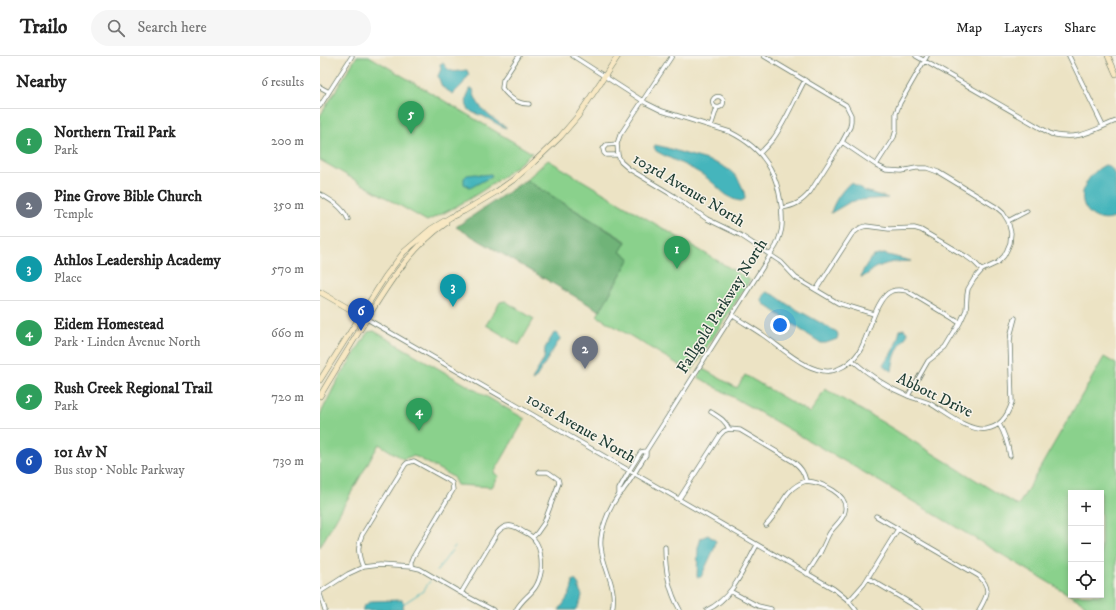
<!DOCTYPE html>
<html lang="en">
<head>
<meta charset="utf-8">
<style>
	:root { --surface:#fff; --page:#f6f6f6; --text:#222; --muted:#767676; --line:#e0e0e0; --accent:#ea580c }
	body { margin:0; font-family:"IM FELL DW Pica",serif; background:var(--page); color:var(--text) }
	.controls { position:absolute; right:12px; bottom:12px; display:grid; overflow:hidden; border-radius:0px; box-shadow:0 2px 6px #0003 }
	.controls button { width:36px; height:36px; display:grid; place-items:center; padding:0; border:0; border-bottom:1px solid var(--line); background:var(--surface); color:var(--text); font:20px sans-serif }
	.you { position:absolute; left:460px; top:269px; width:14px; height:14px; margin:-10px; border:3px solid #fff; border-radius:50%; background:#1a73e8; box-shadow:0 0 0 6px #1a73e833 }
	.badge { display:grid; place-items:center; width:26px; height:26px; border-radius:50%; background:var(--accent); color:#fff; font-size:13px; font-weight:700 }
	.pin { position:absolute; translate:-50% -33px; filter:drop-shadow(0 1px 2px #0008) }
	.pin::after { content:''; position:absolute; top:21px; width:14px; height:12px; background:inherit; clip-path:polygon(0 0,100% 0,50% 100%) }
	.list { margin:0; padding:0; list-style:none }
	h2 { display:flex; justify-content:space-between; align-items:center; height:52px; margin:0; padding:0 16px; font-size:17px }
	h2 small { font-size:13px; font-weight:400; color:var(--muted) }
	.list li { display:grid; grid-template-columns:26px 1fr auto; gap:12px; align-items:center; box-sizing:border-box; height:64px; padding:0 16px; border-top:1px solid var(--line) }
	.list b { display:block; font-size:15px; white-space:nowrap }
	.list p { margin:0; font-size:13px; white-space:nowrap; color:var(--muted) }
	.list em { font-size:13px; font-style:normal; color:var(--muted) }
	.icon { flex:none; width:22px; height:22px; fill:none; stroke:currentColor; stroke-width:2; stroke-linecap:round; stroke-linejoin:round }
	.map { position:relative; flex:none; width:796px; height:554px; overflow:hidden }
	header { display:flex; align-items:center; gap:24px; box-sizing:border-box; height:56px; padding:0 20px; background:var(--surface); border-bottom:1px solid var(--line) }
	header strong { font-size:19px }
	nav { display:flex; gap:22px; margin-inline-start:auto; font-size:14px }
	.search { width:280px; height:36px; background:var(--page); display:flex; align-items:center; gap:10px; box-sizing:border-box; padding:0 14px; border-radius:22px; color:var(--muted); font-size:15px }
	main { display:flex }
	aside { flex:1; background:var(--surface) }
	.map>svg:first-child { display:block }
</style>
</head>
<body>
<header>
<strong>Trailo</strong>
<div class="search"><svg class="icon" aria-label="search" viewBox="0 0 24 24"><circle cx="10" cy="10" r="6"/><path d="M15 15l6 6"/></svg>Search here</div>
<nav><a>Map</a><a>Layers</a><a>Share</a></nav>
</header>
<main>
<aside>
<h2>Nearby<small>6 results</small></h2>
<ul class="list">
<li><span class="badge" style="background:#2e9e5b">1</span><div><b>Northern Trail Park</b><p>Park</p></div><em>200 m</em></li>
<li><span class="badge" style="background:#6b7280">2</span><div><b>Pine Grove Bible Church</b><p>Temple</p></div><em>350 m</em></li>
<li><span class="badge" style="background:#0f9aa8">3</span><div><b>Athlos Leadership Academy</b><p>Place</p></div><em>570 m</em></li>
<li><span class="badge" style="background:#2e9e5b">4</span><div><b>Eidem Homestead</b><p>Park · Linden Avenue North</p></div><em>660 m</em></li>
<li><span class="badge" style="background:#2e9e5b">5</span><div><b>Rush Creek Regional Trail</b><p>Park</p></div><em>720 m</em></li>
<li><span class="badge" style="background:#1a4fb4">6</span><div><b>101 Av N</b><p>Bus stop · Noble Parkway</p></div><em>730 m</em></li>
</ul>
</aside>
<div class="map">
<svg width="796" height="554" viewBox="0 0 796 554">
	<rect width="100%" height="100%" fill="#f7f3e8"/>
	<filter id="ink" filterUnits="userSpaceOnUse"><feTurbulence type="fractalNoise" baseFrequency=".025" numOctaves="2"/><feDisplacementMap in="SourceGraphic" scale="8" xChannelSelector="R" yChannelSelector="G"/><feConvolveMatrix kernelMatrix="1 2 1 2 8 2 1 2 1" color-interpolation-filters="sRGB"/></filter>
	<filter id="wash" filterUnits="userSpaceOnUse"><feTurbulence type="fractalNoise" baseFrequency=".012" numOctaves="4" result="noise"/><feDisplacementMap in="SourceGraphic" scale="16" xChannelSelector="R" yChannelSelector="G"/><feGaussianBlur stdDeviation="0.9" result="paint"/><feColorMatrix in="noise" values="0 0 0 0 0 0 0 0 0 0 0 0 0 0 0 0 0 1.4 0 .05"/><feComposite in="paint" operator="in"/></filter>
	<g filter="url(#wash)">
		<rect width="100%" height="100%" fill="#ece3c4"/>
		<path fill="#8ad18c" stroke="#548760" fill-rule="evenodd" d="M37,0H49L212,97C180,125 145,148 107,165L0,104V60Z
			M228,104L430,224L371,316L277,260L310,202L300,196L306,185L206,124Z
			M185,245L214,263L199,289L166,269L180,246Z
			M54,275L205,363L174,417L179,420L172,431L137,429L133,421L97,401L92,400L83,403L59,388L0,491V359L15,329L48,276Z
			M784,301L796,308V554H762L765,548L552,421L378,321L383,313L417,332L425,319L490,357L505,333L562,366L698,450ZM751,437H781V539H751Z"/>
		<path fill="#6fb378" stroke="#477856" d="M206,124L306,186L300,196L310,202L280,255L136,171Z"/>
		<path fill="#45b5bc" stroke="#327978" d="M123,7C131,19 135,15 147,14L149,19L142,29L133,38L122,31L118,20L121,13L120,8Z
			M150,33H153C156,52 171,62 186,71V72C178,69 171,64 163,60C160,59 157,58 154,57C143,52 146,42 150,33Z
			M335,89C346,91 356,95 366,98C386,104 414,108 422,131C424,135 425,139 425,143L421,145C409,144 402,135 393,127C377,112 355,106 336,95L334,91Z
			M785,109C791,110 793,114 795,120C796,127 796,153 796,162H794C787,165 780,164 773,160C752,145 766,118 785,109Z
			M156,118L162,119L171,118L172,120L150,132L144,128V122L147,119Z
			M530,127H532L545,135L568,142L539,144L530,146L511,157C513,147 522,134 530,127Z
			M564,198L591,205C577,206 571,205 558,211C552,213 548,220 541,221C542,215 549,203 554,200C557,199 561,199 564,198Z
			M447,236L456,240L467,248L517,276L518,279L517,283L506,287H501L484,276L444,248C440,244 442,239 447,236Z
			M584,273L586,275L588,278C578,291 574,298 572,315C568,314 565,311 563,308C572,299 577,287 580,274Z
			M234,277L238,278L240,281V283L215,323L212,325L214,320L224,303L225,292Z
			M388,479L396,485L394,493L381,521H377L378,492L381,482Z
			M253,524H255L259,529V533L262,539L261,544L257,552L255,554H239C245,546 253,535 253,524Z
			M82,544L84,548L82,554H42L44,550L51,545Z"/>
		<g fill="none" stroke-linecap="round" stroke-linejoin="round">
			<path stroke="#45b5bc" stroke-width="1" d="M117,515L135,490
				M83,548L103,535L110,525"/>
		</g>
	</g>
	<g filter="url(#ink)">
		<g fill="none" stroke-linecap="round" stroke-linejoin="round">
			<defs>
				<path id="street" d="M199,0L183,24L182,32C189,42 197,48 209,48
					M253,0L326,47L342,55L410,76C424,83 438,93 447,107C458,123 463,150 462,169C462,176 459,183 456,190L326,395V399C318,410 312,423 304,433C303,436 300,437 298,440C289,452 279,476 281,491C283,513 298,531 292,554
					M352,0L300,79L297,88L298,99L301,106L309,113L354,140L387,163L420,179L461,206L476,222L518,247L554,258
					M444,0L526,49L531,59V65L530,71L522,86L490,136C482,146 474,150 462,152
					M596,0L731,78C758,85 771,75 796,65
					M749,0L783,70
					M0,31L9,36
					M392.5 46a5.5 5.5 0 1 1 11 0a5.5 5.5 0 1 1-11 0Z
					M0,50L32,0
					M391,70L397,52
					M522,86L556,109L566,114L581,115L596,112H607L618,116L676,151L683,157L688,165L691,177L690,187L687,194L684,200L677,207L662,214L654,223L648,233L647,239L646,254L640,267L625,292L608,305L588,340
					M297,88L286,89L283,93L284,97L286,99H298
					M440,97C444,93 449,88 453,83C466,65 474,44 485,24
					M556,109L574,81L576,74V57L580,47L607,0
					M0,138C12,145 22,150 28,163
					M688,165L707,155
					M496,234L532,178L540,172L546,170L569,173L594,172L601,174L647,201L654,206L662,214
					M412,259C422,266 433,272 443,279C461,291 494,324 518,313C526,310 534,303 539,296C549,281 555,241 572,235C577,233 582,234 587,235L640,267
					M47,263L514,533L529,545L536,554
					M532,304C549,319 568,332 588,340C595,343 602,344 609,347C624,355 648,376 666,373C681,371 688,359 692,346L690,286L691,277L695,262
					M391,356C399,361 405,364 409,373L420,374L474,406C481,412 484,416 486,425C500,426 532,438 524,458C521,466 513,471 509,478C506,484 503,491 500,497C496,504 491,511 487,518
					M679,368C685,378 688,388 690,400
					M299,439V433L309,415L321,396L326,395
					M359,443L400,379L404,375L409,373
					M556,460L659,520C672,533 667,540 659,554
					M446,469C462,454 462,433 486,425
					M213,481L217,477L224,467L239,427L238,423L228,416H219
					M345,491C345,512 349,535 360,554
					M43,511C38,499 37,490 42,479L85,409L87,407L94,405L128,424L132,427L133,434L93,501L91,506V511
					M548,522L602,554
					M410,535L438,550L451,553
					M0,536L28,518L43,511L59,509L91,511L100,513L141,537L173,554
					M141,537L177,477C186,466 193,469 204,476C209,478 213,481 216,486C221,494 222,507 221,516C217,538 205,538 196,554
					M0,538L5,554
					M529,545L544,528L578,473
					M387,554C413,542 424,512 437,489"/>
				<path id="secondary" d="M788,0L796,18
					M0,236L42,260
					M0,324L65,221L84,196L111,173L131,161L144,155L176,136L193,124L214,106L240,81L258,60L298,0
					M0,340C14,316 29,292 43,269C67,230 89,193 126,167"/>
			</defs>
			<use href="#street" stroke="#677766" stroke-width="5"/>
			<use href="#secondary" stroke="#677766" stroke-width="6"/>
			<use href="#street" stroke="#fff" stroke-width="3.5"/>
			<use href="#secondary" stroke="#f8e8c3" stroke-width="5"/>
		</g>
	</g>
	<g text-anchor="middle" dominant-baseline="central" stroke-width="3" stroke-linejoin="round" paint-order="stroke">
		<g font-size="16" fill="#1f3d34" stroke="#f7f3e8">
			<text transform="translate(369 134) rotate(31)">103rd Avenue North</text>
			<text transform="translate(402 250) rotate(-58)">Fallgold Parkway North</text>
			<text transform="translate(615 339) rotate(26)">Abbott Drive</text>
			<text transform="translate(261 372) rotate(30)">101st Avenue North</text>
		</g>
	</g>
</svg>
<div class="controls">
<button>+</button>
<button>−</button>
<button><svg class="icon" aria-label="locate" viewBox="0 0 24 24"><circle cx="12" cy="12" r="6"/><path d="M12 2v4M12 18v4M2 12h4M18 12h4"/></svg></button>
</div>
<div class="you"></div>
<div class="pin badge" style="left:357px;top:213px;background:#2e9e5b">1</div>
<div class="pin badge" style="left:265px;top:313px;background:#6b7280">2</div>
<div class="pin badge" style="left:133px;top:251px;background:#0f9aa8">3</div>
<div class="pin badge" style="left:99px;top:375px;background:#2e9e5b">4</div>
<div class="pin badge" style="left:91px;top:78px;background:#2e9e5b">5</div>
<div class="pin badge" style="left:41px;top:275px;background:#1a4fb4">6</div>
</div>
</main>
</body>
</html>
